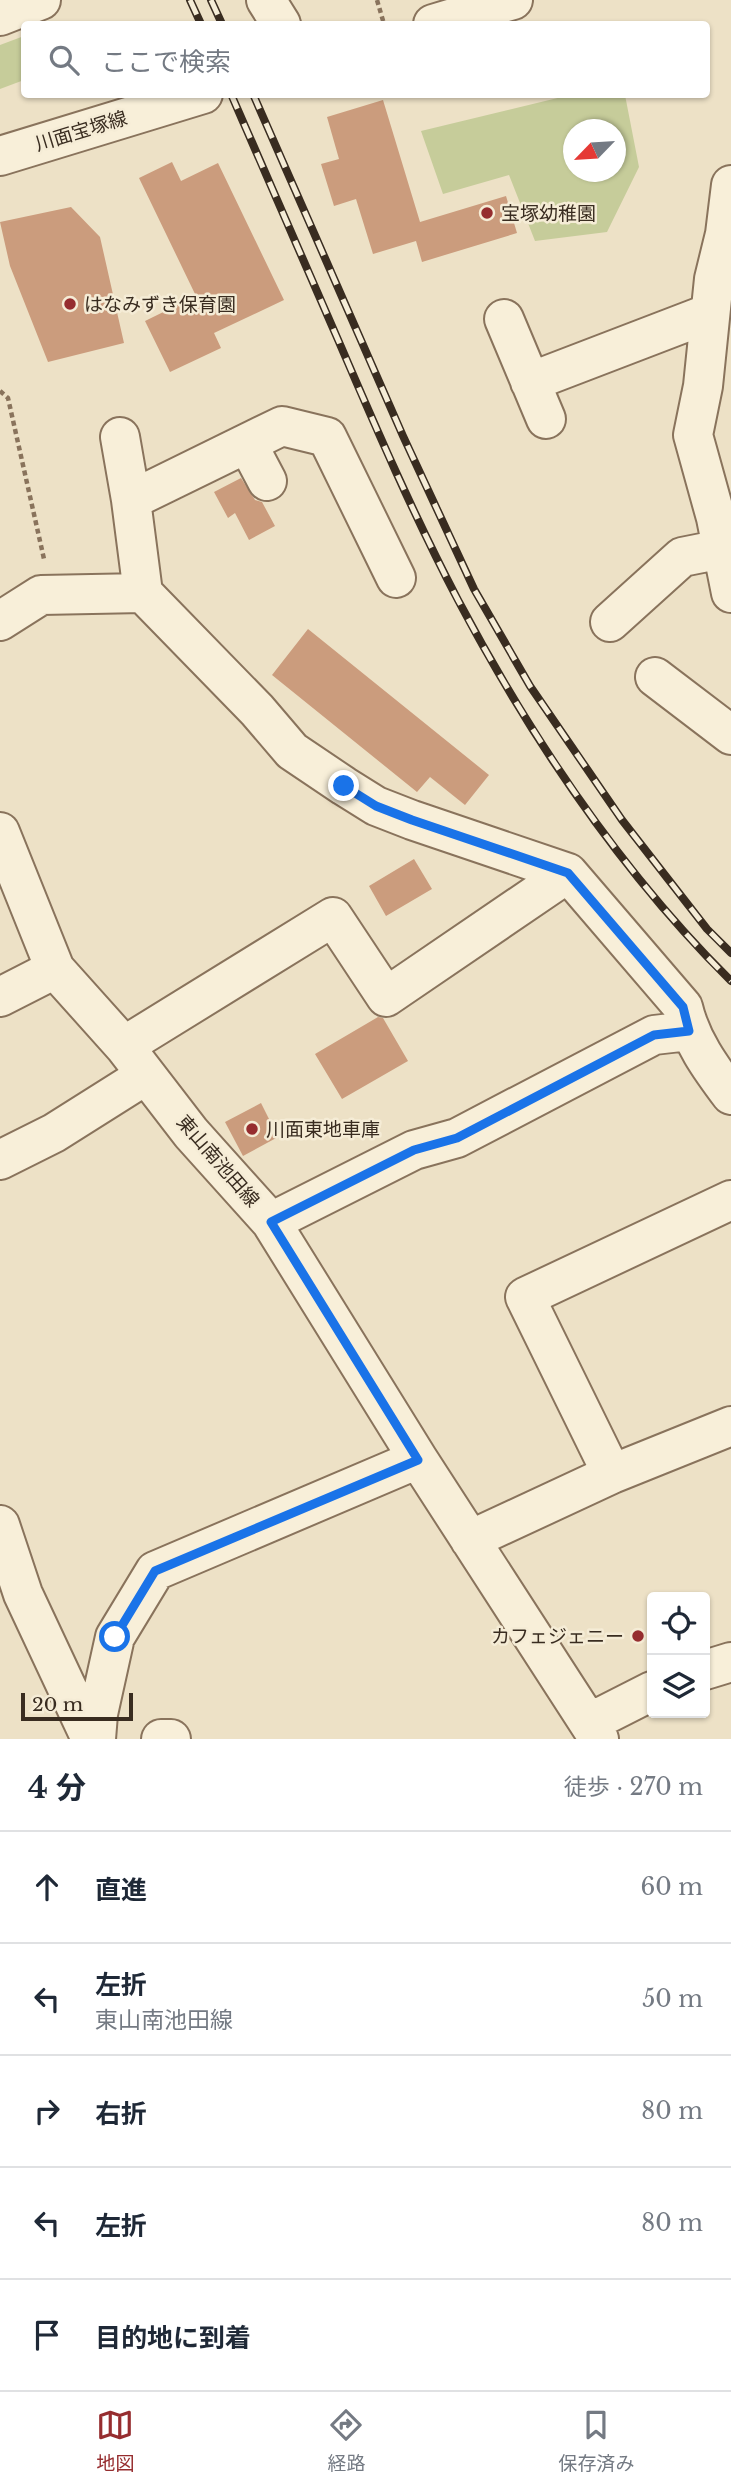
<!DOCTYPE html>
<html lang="ja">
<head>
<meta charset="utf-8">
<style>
	:root { --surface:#fff; --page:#f6f6f7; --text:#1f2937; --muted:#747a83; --line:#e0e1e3; --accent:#962d2f }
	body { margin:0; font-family:"Libre Baskerville","Noto Sans JP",serif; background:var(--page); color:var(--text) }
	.controls { position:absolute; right:21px; bottom:21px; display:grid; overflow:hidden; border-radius:7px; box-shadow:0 2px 5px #0004 }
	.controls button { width:63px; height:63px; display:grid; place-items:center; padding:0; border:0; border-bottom:2px solid var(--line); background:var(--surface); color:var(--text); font:35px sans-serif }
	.compass { position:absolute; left:563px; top:119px; width:63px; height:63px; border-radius:50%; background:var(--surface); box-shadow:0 2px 5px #0004; rotate:245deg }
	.scale { position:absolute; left:21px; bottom:18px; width:112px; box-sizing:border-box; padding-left:7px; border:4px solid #392c20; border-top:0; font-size:19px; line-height:24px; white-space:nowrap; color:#392c20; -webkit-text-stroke:5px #f5ecd6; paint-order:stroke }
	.stop { position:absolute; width:21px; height:21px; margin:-16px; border:5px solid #1a73e8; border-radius:50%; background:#fff }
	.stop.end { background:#1a73e8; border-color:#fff; box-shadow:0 2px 7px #0008 }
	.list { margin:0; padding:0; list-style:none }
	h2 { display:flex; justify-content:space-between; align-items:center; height:91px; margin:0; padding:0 28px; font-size:30px }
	h2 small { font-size:23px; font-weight:400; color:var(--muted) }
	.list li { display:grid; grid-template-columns:46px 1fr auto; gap:21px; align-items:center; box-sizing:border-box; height:112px; padding:0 28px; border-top:2px solid var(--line) }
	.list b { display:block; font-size:26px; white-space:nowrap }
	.list p { margin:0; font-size:23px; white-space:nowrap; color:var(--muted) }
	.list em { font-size:23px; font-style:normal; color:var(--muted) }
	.icon { flex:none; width:38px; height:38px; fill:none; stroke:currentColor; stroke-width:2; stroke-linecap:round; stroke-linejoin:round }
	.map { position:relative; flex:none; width:731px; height:1739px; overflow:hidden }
	.search { position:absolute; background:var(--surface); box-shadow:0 2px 5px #0004; left:21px; right:21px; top:21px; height:77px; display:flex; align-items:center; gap:18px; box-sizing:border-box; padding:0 24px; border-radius:7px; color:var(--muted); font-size:26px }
	.sheet { height:651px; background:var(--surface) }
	nav { display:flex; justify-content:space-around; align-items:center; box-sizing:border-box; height:98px; border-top:2px solid var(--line); background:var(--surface); font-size:19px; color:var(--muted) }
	nav a { display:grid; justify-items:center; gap:4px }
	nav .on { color:var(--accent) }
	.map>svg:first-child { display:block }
</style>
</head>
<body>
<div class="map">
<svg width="731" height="1739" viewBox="0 0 731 1739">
	<rect width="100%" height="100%" fill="#ede1c6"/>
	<path fill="#c6cc9a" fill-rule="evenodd" d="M24,36V80L0,89V45Z
		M574,94L625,95L639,167L607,232L535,241L509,175L443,194L421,131ZM574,130H616V172H574Z"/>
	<path fill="#cb9c7d" d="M383,100L420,222L506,196L517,233L422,262L416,241L373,254L356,199L334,206L321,164L339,159L327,117Z
		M172,162L181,181L218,163L284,300L214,333L221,348L170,372L145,321L196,296L139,178Z
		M71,207L100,237L124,343L48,362L10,266L0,222Z
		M241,478L255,500L262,502L275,526L249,540L235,513L228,518L214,492Z
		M308,629L489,775L465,805L430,777L417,792L272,675Z
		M414,859L432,889L386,916L369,886Z
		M378,1017L383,1018L408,1061L342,1099L315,1054Z
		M261,1103L278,1137L243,1156L225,1122Z"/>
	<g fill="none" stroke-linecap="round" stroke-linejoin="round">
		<defs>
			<path id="minor" d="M266,0L281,24
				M0,16L41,0
				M433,24L513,0
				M0,156L203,94
				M731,185L725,234L714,279L703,386L693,435L716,518L731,593
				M504,319L546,419
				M530,382L710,313
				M120,437L131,500L143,593
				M247,443L267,481
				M131,500L282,426L327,437L396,578
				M0,621L41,595L143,593L257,710L292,751L344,786L376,806L412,820L568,873L683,1007C691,1041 710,1067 731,1095
				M610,622L682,557L722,549
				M655,677L731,735
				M0,832L55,969L124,1046L191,1133L271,1222L418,1459L599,1739
				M0,997L55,969
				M124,1046L333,917L386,997L568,873
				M0,1160L54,1133L146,1075
				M271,1222L414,1150L457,1138L654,1035L689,1031
				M612,1474L525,1297L731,1200
				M0,1525L23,1594L91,1739
				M470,1540L612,1474L731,1426
				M705,1670L731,1662
				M589,1723L652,1691
				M96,1739L98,1714L115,1637L155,1571L418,1459
				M161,1739H171"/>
		</defs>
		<use href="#minor" stroke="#89735c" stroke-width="42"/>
		<path stroke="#89735c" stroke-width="4.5" stroke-dasharray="5 3.5" stroke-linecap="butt" d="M377,0L384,24
			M0,391L8,398L44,559"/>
		<use href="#minor" stroke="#f8efd9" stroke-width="38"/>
		<defs>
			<path id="rail" d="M190,0L201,24
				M211,0L222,24
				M231,94C267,177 303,259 339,342C376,428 414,516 458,600C530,736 622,873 731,981
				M253,94L403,436L474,589L530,686L622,820L707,929L731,953"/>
		</defs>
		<use href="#rail" stroke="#392c20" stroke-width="8"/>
		<use href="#rail" stroke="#f5ecd6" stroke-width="5" stroke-dasharray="16" stroke-linecap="butt"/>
	</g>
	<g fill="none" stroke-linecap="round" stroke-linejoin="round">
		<path stroke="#1a73e8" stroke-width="9" d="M115,1637L155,1571L418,1460L271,1222L414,1150L457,1138L654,1035L689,1031L683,1007L568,873L412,820L376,806L344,786"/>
	</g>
	<g fill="#962d2f" stroke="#f5ecd6" stroke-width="2.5">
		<circle cx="487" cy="213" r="7"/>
		<circle cx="70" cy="304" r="7"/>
		<circle cx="252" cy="1129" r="7"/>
		<circle cx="638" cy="1636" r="7"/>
	</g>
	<g text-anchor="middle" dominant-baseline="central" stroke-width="5" stroke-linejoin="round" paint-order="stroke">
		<g font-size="19" fill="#392c20" stroke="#f5ecd6">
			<text transform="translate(81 131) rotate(-17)">川面宝塚線</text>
			<text transform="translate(218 1161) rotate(49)">東山南池田線</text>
		</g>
		<g font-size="19" fill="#392c20" stroke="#f5ecd6" text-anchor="start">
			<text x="501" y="213">宝塚幼稚園</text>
			<text x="84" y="304">はなみずき保育園</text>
			<text x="266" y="1129">川面東地車庫</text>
			<text x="624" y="1636" text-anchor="end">カフェジェニー</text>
		</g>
	</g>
</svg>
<div class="controls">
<button><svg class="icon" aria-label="locate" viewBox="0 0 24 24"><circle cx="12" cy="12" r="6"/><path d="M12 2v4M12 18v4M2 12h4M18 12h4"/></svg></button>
<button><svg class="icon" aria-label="layers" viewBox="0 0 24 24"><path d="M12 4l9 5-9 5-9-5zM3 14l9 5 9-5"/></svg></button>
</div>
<svg class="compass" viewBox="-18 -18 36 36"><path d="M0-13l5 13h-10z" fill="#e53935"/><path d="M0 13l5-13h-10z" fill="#747a83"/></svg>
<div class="scale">20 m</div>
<div class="stop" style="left:115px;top:1637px"></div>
<div class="stop end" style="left:344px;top:786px"></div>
<div class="search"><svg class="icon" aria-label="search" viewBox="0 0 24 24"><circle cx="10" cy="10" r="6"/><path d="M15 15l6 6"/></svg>ここで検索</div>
</div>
<section class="sheet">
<h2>4 分<small>徒歩 · 270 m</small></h2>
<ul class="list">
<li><svg class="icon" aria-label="ahead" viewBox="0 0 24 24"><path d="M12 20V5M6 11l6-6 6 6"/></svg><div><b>直進</b></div><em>60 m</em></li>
<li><svg class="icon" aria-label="left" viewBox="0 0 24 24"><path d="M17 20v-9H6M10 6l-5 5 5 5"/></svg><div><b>左折</b><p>東山南池田線</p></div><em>50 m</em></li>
<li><svg class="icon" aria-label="right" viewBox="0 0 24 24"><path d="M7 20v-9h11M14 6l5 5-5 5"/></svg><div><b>右折</b></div><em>80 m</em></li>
<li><svg class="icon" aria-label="left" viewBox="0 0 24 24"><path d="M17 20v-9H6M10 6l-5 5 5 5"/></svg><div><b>左折</b></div><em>80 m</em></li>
<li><svg class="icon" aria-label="arrive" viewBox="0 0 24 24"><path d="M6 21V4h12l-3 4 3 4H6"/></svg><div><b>目的地に到着</b></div></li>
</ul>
</section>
<nav>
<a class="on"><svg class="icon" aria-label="map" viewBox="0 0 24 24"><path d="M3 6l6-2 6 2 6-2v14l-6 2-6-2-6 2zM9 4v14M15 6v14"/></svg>地図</a>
<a><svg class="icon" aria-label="directions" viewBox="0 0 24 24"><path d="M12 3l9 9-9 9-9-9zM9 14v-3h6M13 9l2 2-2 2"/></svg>経路</a>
<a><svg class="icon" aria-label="saved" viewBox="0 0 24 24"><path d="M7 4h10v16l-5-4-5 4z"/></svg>保存済み</a>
</nav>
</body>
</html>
